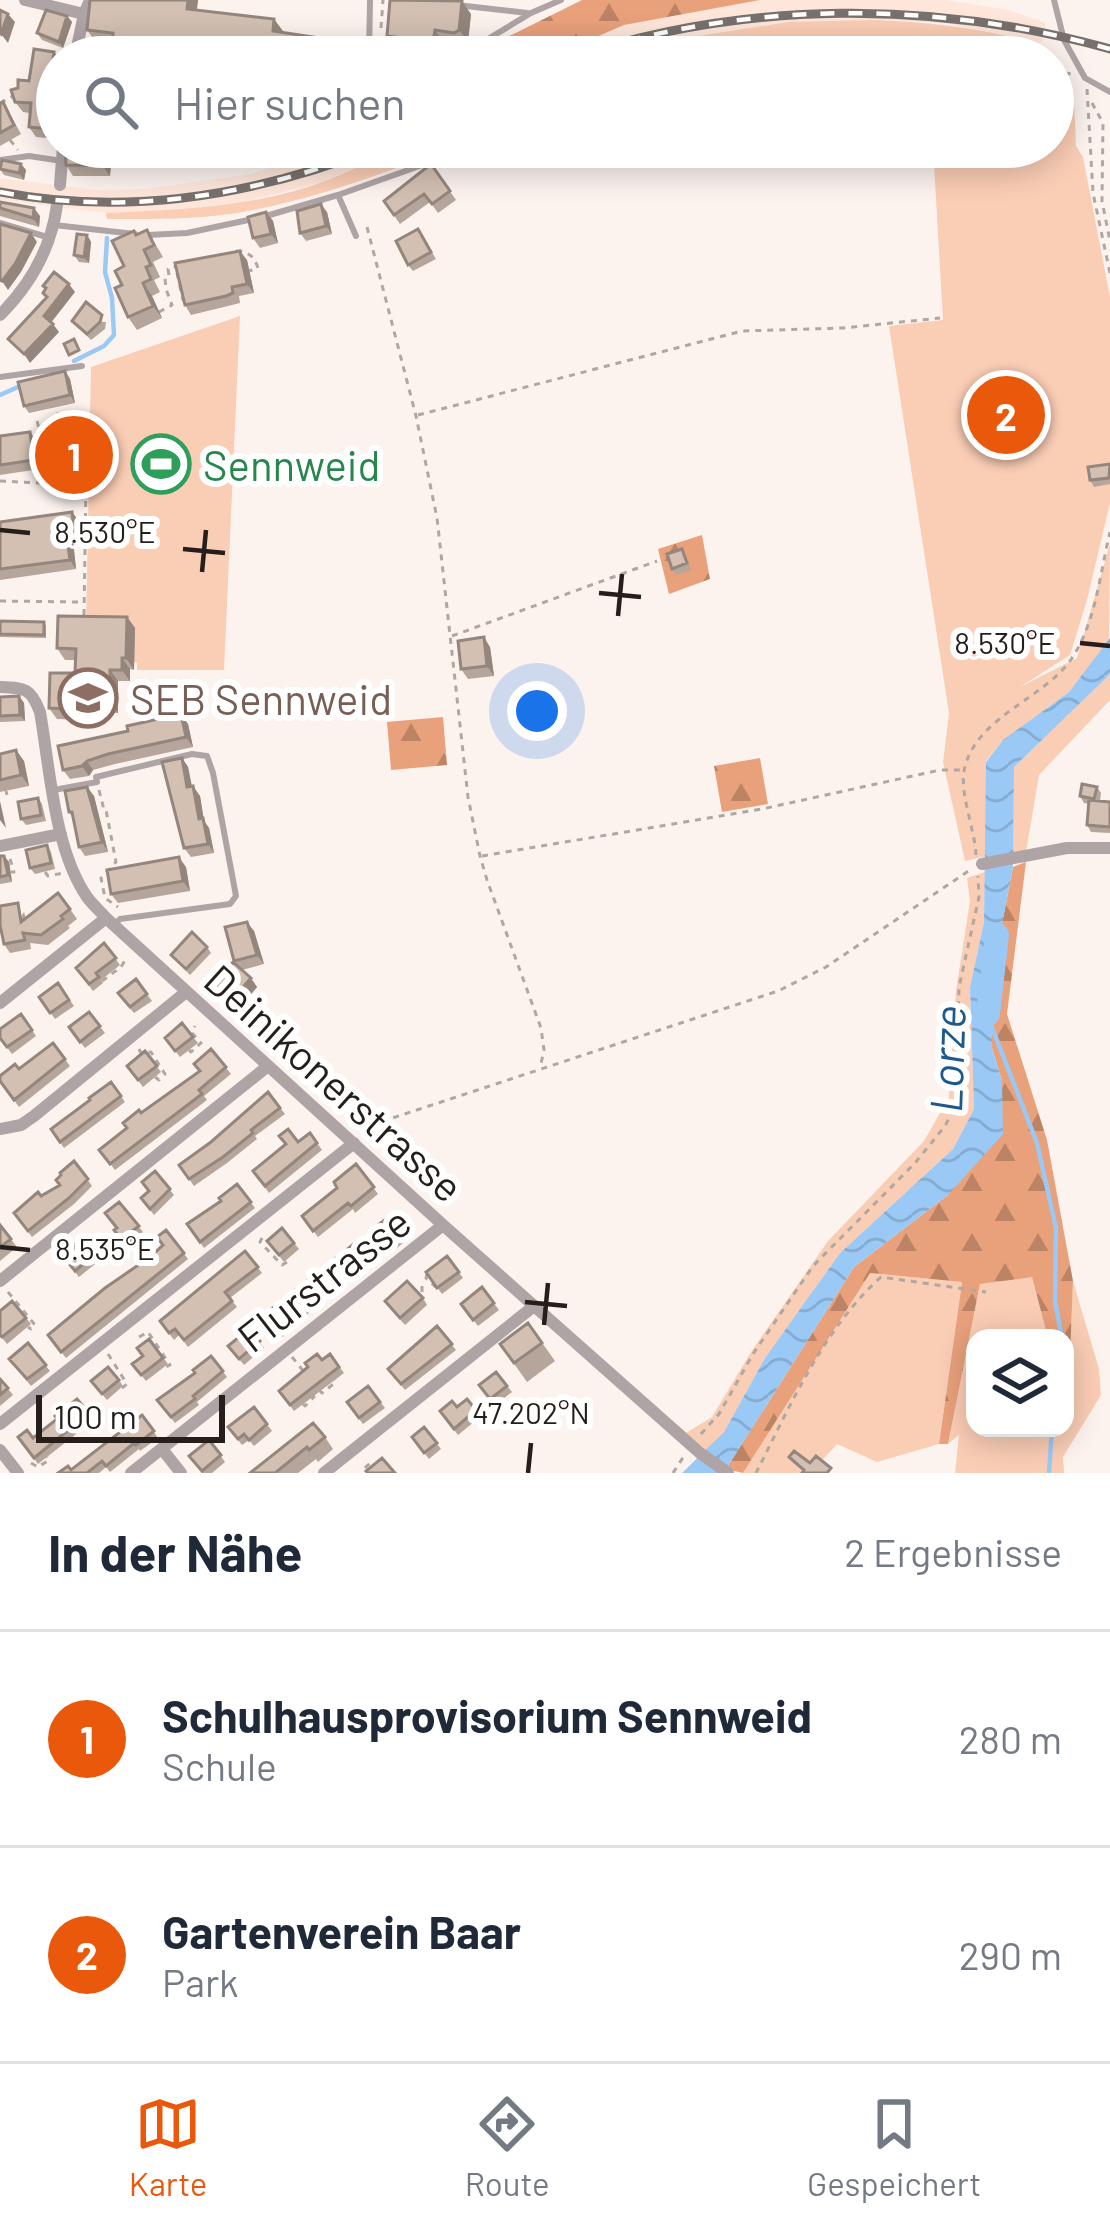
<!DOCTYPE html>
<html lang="de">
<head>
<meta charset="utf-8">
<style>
	:root { --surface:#fff; --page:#f6f6f7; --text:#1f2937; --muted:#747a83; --line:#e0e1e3; --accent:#ea580c }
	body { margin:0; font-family:Barlow,sans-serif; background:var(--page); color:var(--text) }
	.controls { position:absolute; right:36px; bottom:36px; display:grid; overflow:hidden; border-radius:24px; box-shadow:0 6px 30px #0003 }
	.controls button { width:108px; height:108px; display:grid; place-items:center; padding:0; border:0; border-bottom:3px solid var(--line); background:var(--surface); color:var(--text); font:60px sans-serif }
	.scale { position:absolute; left:36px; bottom:30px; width:189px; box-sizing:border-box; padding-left:12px; border:6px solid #251e1a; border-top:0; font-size:33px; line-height:42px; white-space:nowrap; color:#251e1a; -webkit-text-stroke:9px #fff; paint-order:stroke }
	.you { position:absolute; left:537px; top:711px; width:42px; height:42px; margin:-30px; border:9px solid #fff; border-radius:50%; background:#1a73e8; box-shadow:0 0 0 18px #1a73e833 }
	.badge { display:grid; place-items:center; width:78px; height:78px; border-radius:50%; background:var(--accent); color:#fff; font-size:39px; font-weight:700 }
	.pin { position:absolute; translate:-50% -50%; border:6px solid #fff; box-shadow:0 3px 12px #0006 }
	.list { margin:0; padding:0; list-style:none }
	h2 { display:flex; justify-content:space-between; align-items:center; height:156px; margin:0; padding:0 48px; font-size:51px }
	h2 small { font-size:39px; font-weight:400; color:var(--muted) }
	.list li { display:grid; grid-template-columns:78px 1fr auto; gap:36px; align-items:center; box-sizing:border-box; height:216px; padding:0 48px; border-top:3px solid var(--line) }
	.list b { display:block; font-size:45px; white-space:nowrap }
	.list p { margin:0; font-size:39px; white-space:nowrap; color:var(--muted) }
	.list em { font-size:39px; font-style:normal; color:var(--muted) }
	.icon { flex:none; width:66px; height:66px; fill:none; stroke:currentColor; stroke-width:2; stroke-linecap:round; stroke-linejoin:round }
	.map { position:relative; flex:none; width:1110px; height:1473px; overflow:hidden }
	.search { position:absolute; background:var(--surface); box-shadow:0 6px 30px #0003; left:36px; right:36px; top:36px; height:132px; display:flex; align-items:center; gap:30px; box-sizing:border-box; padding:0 42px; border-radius:66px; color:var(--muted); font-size:45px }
	.sheet { height:588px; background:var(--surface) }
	nav { display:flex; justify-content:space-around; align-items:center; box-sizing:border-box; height:168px; border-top:3px solid var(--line); background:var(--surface); font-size:33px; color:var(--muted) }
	nav a { display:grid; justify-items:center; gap:6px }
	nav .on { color:var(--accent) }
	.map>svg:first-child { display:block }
</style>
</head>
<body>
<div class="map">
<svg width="1110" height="1473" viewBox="0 0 1110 1473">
	<defs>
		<pattern id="forest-firs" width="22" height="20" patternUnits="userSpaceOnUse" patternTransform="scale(3)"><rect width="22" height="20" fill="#e8a17b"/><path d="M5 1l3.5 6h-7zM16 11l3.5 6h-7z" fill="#bc8364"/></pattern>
		<pattern id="water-waves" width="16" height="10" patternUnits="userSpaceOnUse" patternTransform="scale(3)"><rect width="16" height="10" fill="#9bc9f5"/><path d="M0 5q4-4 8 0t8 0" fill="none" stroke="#85acd1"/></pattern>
	</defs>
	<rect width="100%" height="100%" fill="#fcf3ef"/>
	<path fill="#fee6da" d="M760,0H946L1008,10L1046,23L1042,43L946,23L876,20L692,37L616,57H550L624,25Z
		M337,147H398L326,181L248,201L186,210L106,213L0,200V178L97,190L145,189L251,174Z"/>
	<path fill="#facdb5" d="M876,20C935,23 989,28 1045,47L1039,57H952L936,54L931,57H902L873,53H793L760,57H616L692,37L789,22Z
		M1053,94L1074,98L1076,146L1083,157L1110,297V503L1087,600L1070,655L1020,687L1077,658L1110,544L1109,642L1069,692L1003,740L986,761V856L965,861L943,762L949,713L889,326L943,320L933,147H1053Z
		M398,147H456C387,171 320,198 248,211C202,220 154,219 107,219L106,213C179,210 261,207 330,179C353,170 375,158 398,147Z
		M240,316L224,670H137V663L134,662V628L86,627L91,367Z
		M1110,673V700L1039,775L1026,852H1013L1014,767Z
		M985,872L984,922L970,987L974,1109L953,1149L840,1253L765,1358L724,1432L707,1451L686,1433L712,1417L751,1352L828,1241L924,1141L949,1097L956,991L970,901L967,878Z
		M869,1273L962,1282L939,1444L877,1462L837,1444L811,1473H743Z
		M1032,1276L1048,1338H975V1428H1065V1369L1070,1358L1073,1281L1099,1369L1101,1395L1063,1457L1064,1473H955L959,1435L948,1444L980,1284Z"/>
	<path fill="url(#forest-firs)" d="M582,0H760L624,25L550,57H467Z
		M702,535L710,579L669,594L658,549Z
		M443,717L447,765L391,770L387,722Z
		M760,758L768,804L722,812L714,766Z
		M1026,862L1007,1014L1047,1140L1073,1281L1070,1358L1065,1369V1338H1048L1032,1277L980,1284L948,1444H939L962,1282L870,1273L743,1473L726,1469L854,1267L948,1195L1002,1081L992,1048V975L1013,867Z"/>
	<path fill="url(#water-waves)" d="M1110,638V674L1014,767L1013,867L992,976V1048L1002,1081L1003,1134L948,1195L854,1267L728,1466L721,1473H682L724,1432L765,1358L840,1253L953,1149L974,1109L970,987L984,922L986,762L1003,740L1069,692Z"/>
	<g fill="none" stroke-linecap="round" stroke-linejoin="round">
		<path stroke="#9bc9f5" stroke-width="4.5" d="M74,361L104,346L114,335L112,298L105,272L107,238
			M0,395L25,384
			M991,1025L1037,1143L1056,1228L1055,1301L1062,1338
			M1065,1354V1371
			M1049,1473L1052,1428"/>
		<path stroke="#9bc9f5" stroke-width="24" d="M988,1014L997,935"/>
		<path stroke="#b0a7a3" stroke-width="3" stroke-dasharray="6 6" stroke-linecap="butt" d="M381,28L383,0
			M760,57C807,51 855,50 902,57
			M1053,70L1075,75
			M1087,89L1093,193L1110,273
			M0,103L15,95
			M1092,103L1103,123L1102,201L1110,241
			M10,140L18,150
			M196,151L197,147
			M367,227L416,416L437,518L468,797L480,856L487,880L541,1028L544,1050L540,1068
			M236,251C249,252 254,256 258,268L249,271
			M177,273L183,300H187
			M159,312L172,305L166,289L165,278L169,275L168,269L177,266
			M418,415L742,331L843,328L940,318
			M37,421L54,485
			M0,481L40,483L84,490
			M0,601L82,602
			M84,615L87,414
			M452,636L657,561
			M99,790L104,810H106L116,862L101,878L105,898L118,907
			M6,791L7,795
			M976,855C975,830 960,795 964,771C974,717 1045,699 1072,658C1096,622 1100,573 1110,532
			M482,856L762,809L940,770H962
			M10,859L14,872H11
			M45,872L48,876L63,873
			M102,981L121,967L127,957
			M139,1049L141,1053L151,1052L165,1074L159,1080L155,1077
			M189,1050L191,1052L201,1043L192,1033L195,1026
			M359,1129L778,991L826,967L970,870
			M262,1238L260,1242L282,1265L289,1261L287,1259
			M87,1239H89L101,1254L97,1257
			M427,1274L426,1278L439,1290
			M422,1286V1299
			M8,1292L35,1325L31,1329L28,1327
			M139,1337L148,1332L170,1365L161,1369
			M108,1354L127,1384L121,1389
			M292,1357L305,1373
			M319,1390L322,1393L336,1382L335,1380
			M303,1404L305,1406L314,1397L313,1395
			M701,1434L719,1414L753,1354L813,1266L915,1163L945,1126L953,1111L956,1092L959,987L979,897L978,876
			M31,1463L38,1467L49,1460L47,1457
			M365,1468L371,1462L376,1468
			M673,1473L684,1456
			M756,1473C790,1406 824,1328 881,1277L986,1292"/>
		<path stroke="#afa4a5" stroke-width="6" d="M1054,0L1064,40L1085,78L1110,92
			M457,5L528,13
			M369,57L370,0
			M388,57L389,31
			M458,57L531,13L561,0
			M0,160L29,156L62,161
			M338,195L356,236
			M266,216L338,195L456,153
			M0,223L47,237
			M54,225L135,234
			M148,235L187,233L253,219
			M0,377L82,366
			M54,790L97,782L96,777L192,754L207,756L213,773L236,896L230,904L120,919L115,924"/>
		<path stroke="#afa4a5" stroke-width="12" d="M25,0L84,14
			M75,57L84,14L90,0
			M60,185L63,147
			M0,315C31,284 51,249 57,205
			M0,687C25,688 31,688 40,712C50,769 54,849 87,897C92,904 100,911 106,918L443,1225L700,1453L728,1473
			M0,846L61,834
			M982,864L1067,848H1110
			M0,1003L106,918
			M0,1129L21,1125L34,1116L186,992
			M0,1281L268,1066
			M0,1424L354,1143
			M162,1449L181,1473
			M0,1450L18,1473
			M131,1473L443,1225
			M324,1473L534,1306"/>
		<defs>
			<path id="rail" d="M573,57C745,0 936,0 1110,49
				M0,192C130,217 257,195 379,147"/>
		</defs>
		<use href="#rail" stroke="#78706c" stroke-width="9"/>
		<use href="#rail" stroke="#fff" stroke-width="4.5" stroke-dasharray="14" stroke-linecap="butt"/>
	</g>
	<path fill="#b5a59a" d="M90,0H198L197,10L283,31V32L341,53L175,52V57H113V44L96,42L87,30Z
		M471,14L468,42L463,45L444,43L442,55L396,49L387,36Z
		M67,16L72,22L63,48L42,40L37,33Z
		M54,52L58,57L56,139L36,137L29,127L30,113L23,112L15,102L18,88L29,81Z
		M3,102L21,134L0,146V104Z
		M128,147L126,165L111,164L110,176H73L66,165Z
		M21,164L26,170L24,180L4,175L0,169Z
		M431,164L456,200L438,213L430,202L400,224L384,201Z
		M0,202L40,216L39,227L0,216Z
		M266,212L273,221L278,243L260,248L253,238Z
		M327,212L332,234L306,241L300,233Z
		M418,229L436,259L413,271L408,265Z
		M147,230L163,257L153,262L160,277L154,280L160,292L152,296L162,318L137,330L128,317L122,285L124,266L137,235Z
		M87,235L91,242L89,263L79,262L74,255Z
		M247,260L254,293L239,296L240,303L232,305L191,315L185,305Z
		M72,321L106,322L105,329L91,340Z
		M65,371L70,379L75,403L29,413L24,406Z
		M77,414L84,423L83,486H64L57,477Z
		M30,432L36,441L40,469L0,475V436Z
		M1110,464V484L1094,487L1090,480Z
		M79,521L81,540L73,541L76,569L0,580V522Z
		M682,549L691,570L676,575L672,569Z
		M127,617L135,628L134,670L130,669V681H118V713L104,712L103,717L83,716V720L57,719L49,708L75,673L76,660H65L57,648Z
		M0,621L46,625V638L0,637Z
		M490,647L494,676L468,679L461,669Z
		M19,696L24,703L25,721L0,722V697Z
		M188,724L193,747L115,764L93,770L89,776L70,779L63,770Z
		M0,754L24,761L29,786L0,792Z
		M182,758L188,767L192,787L200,796L204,821L209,828L214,853L191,857L184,848Z
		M87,787L94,796L108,852L85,856L79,847L73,818L69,812Z
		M1097,787L1101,793L1100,801L1110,802V833L1091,832L1087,825L1089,804L1084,803L1080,796Z
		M38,798L42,804L46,821L26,825L21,819Z
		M47,845L51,852L55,869L35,874L30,868Z
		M0,856H4L9,862L12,882L0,884Z
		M186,867L190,891L118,903L111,894Z
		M70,909L77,919L68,926L70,928L48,945L30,943L31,949L10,953L4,944L24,912L26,919Z
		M254,931L264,964L242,970L257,987L234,1014L216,998L209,989L238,967L234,961Z
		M104,943L120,965L101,980L103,983L93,991L76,968Z
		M207,947L211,953L190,975L171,955Z
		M136,979L152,1001L134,1013L122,999Z
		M58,983L74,1006L55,1019L39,997Z
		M89,1012L105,1033L85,1048L69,1027Z
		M21,1014L36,1036L12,1054L0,1038Z
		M182,1023L198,1043L180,1057L165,1038Z
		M53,1043L70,1066L19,1107L0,1081Z
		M211,1049L231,1074L204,1096L207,1100L115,1170L99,1150L127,1128L141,1113L199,1072Z
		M145,1051L161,1072L143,1087L127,1066Z
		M111,1082L125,1102L64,1148L51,1129L90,1100Z
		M268,1092L285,1114L255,1136L257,1139L227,1163L194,1186L179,1165L211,1142Z
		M310,1133L322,1150L269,1193L253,1171Z
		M74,1161L92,1186L74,1204L32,1237L14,1213L60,1185Z
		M356,1164L378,1194L355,1213L353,1209L318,1237L302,1216L337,1188Z
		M155,1171L174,1195L154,1215L141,1198L149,1191Z
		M237,1184L255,1208L204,1248L187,1224L221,1201Z
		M119,1202L143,1232L126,1245L114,1230L117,1228Z
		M391,1215L409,1238L392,1252L374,1228Z
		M0,1225L17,1247L0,1261Z
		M282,1228L299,1249L284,1262L267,1241Z
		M166,1230L188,1259L66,1358L48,1335L150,1257L163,1245Z
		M83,1238L100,1260L79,1277L62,1255Z
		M359,1240L373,1260L336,1289L337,1290L303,1318L305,1320L282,1337L265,1314Z
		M245,1251L262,1273L230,1298L237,1307L188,1347L179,1335L174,1340L160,1321Z
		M447,1256L463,1278L442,1294L426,1272Z
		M482,1287L499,1310L478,1326L461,1304Z
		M423,1298L427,1305L405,1325L389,1307Z
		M12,1301L31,1324L7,1344L0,1335Z
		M528,1323L555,1361L527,1382L500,1344Z
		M437,1326L456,1350L405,1390L388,1369Z
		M249,1329L264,1348L244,1365L228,1346Z
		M149,1339L168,1364L146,1381L132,1364L142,1356Z
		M28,1343L50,1371L31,1386L9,1359Z
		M330,1354L344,1373L294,1411L279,1391Z
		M211,1356L227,1377L197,1402L199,1405L175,1423L157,1400L195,1373Z
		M496,1372L512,1392L494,1406L479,1385Z
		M0,1379L13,1395L0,1406Z
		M119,1380L123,1386L107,1400L91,1381Z
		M368,1386L385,1408L363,1424L347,1402Z
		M77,1399L94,1420L38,1464L18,1437L33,1438L57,1419Z
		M467,1399L480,1417L458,1435L440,1411L457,1407Z
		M254,1407L272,1431L254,1446L249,1440L242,1445L228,1427Z
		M142,1415L158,1438L140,1451L139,1449L110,1472L106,1467L99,1473H58L71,1470Z
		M424,1427L441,1449L429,1459L412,1437Z
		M325,1437L333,1449L318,1462L316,1459L298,1473H250Z
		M209,1440L225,1462L212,1473H202L189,1456Z"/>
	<path fill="#94867d" d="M188,0H198L195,21L187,9Z
		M462,1L471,14L468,42L459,30Z
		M8,14L15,22L8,43L1,34Z
		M67,16L72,22L63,48L59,42Z
		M274,19L283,31L282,43L273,31Z
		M435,30L444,43L442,55L433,42Z
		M167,39L175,52V57H167Z
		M333,40L341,53V57H331Z
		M54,52L58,57L57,90L50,80Z
		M119,147H128L126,165L118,155Z
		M104,154L111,164L110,176L103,166Z
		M21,164L26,170L24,180L19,173Z
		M321,204L327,212L332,234L326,226Z
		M34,208L40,216L39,227L33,218Z
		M266,212L273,221L278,243L271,234Z
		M31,233L37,242L21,272L8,290L2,281Z
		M87,235L91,242L89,263L84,257Z
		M240,251L247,260L254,293L247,284Z
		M143,283L152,296L162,318L153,306Z
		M69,284L75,292L50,324L44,316Z
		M53,324L59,332L30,363L24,354Z
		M65,371L70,379L75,403L70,395Z
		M77,414L84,423L83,486L76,477Z
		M30,432L36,441L40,469L34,460Z
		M72,512L79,521L81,540L74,530Z
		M66,532L73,541L76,569L70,560Z
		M127,617L135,628L134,670L126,658Z
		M484,637L490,647L494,676L487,666Z
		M122,658L130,669V681L122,670Z
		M110,670L118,681V713L110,702Z
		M19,696L24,703L25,721L20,715Z
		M181,714L188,724L193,747L186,737Z
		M16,750L24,761L29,786L21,775Z
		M182,758L188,767L194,797L187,787Z
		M87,761L93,770L89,776L82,766Z
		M193,786L200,796L204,821L209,828L214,853L208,844L199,819Z
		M87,787L94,796L108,852L102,842Z
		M0,801L6,828L0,820Z
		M4,856L9,862L12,882L8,875Z
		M179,857L186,867L190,891L183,881Z
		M247,922L254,931L264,964L257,955Z
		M251,978L257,987L234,1014L227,1005Z"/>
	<path fill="#d3c0b3" stroke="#94867d" stroke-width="3" d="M90,0H188L187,9L274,19L273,31L333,40L332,57H185L187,41L167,39V57H113V33L87,30Z
		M390,0L462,1L459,30L454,33L435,30L433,42L387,36Z
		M0,10L8,14L1,34L0,33Z
		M46,10L67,16L59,42L37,33Z
		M34,49L54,52L50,80L57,81V127L49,129L29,127L31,103L15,102L11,90L18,88V80L29,81Z
		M3,102L14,125L0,133V104Z
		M65,147H119L118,155L104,154L103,166L66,165Z
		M2,160L21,164L19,173L0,169Z
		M431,164L450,191L432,204L424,194L394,215L384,201Z
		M0,202L34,208L33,218L0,208Z
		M321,204L326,226L300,233L297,211Z
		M266,212L271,234L253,238L248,217Z
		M0,224L31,233L15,264L2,281L0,280Z
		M418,229L431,252L408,265L396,241Z
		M147,230L154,245L144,250L151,265L146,267L151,279L143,283L153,306L128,317L115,288L122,285L115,271L124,266L112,241L134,231L136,235Z
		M77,234L87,235L84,257L74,255Z
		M240,251L247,284L232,287L233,293L226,296L185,305L175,263Z
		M54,272L69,284L44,316L53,324L24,354L8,339L47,297L43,293L46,288L43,286Z
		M86,302L102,315L100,322L87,334L72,321Z
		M74,339L79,350L69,355L64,344Z
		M65,371L70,395L24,406L18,382Z
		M58,414H77L76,477H57Z
		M30,432L34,460L0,465V436Z
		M1110,464L1109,478L1090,480L1088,467Z
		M72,512L74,530L66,532L70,560L0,569V522Z
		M682,549L687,563L672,569L667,554Z
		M58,616L127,617L126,658H122V670H110V702L96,701V706L75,705V709L49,708L50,673H75L76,649L57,648Z
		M0,621L44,622V635L0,634Z
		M484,637L487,666L461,669L458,641Z
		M19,696L20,715L0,716V697Z
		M181,714L186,737L108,754L87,761L82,766L63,770L58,746L128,731L127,726Z
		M16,750L21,775L0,780V754Z
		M182,758L187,787L193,786L199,819L203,818L208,844L184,848L162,762Z
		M1082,784L1097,787L1094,799L1080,796Z
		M87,787L102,842L79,847L72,812H69L65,791Z
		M38,798L41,815L21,819L18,802Z
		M1089,800L1110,802V827L1087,825Z
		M47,845L51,863L30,868L26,850Z
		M0,856H4L8,875L0,877Z
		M179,857L183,881L111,894L107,870Z
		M58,893L70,909L61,916L63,919L41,935L23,933L25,940L4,944L0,925V906L18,903L21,922Z
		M247,922L257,955L234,961L225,927Z
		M192,932L207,947L186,969L171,955Z
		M104,943L116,958L96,973L99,977L89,984L76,968Z
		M233,962L251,978L227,1005L209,989Z
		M136,979L147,994L130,1007L118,993Z
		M58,983L69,1000L50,1013L39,997Z
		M89,1012L100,1026L80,1042L69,1027Z
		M21,1014L32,1030L7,1047L0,1038V1029Z
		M182,1023L193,1037L175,1051L165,1038Z
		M53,1043L65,1059L14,1100L0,1081V1076L15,1064L19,1069Z
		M211,1049L226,1067L199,1090L202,1094L110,1164L99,1150L127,1128L123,1123L139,1110L141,1113L200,1071L194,1064Z
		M145,1051L157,1066L138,1080L127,1066Z
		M111,1082L121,1096L60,1142L51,1129L90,1100L89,1098Z
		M268,1092L280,1108L251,1130L253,1133L223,1157L189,1179L179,1165L211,1142Z
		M288,1129L298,1142L310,1133L317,1143L265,1186L253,1171L286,1144L279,1136Z
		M74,1161L88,1179L69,1198L28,1231L14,1213L38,1192L41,1196L60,1185L56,1180L61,1175L60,1173Z
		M356,1164L374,1187L351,1206L348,1203L313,1231L302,1216L337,1188L334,1182Z
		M155,1171L170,1189L150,1209L141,1198L149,1191L142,1182Z
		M237,1184L251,1202L200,1242L187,1224L221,1201L219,1198Z
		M119,1202L139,1226L121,1239L114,1230L117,1228L105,1213Z
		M391,1215L404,1232L387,1245L374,1228Z
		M0,1225L11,1239L0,1247Z
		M282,1228L294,1243L279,1255L267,1241Z
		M166,1230L184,1253L61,1352L48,1335L105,1288L150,1257L163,1245L157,1237Z
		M83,1238L95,1254L75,1271L62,1255Z
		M359,1240L369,1254L331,1282L333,1284L298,1311L300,1314L278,1331L265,1314Z
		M245,1251L258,1267L225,1292L232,1301L184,1340L175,1329L169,1333L160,1321Z
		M447,1256L459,1272L437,1288L426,1272Z
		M407,1281L423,1298L400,1318L385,1301Z
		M482,1287L494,1303L473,1320L461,1304Z
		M12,1301L26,1318L2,1337L0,1335V1311Z
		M528,1323L542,1343L514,1363L500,1344Z
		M437,1326L452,1344L401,1384L388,1369Z
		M249,1329L260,1341L239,1359L228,1346Z
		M149,1339L163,1358L141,1375L132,1364L143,1356L137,1348Z
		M28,1343L46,1365L27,1379L9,1359Z
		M317,1354L322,1360L330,1354L339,1367L290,1405L279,1391L308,1367L305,1363Z
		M211,1356L223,1371L193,1396L195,1399L171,1417L157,1400L195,1373L193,1370Z
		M108,1367L119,1380L102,1394L91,1381Z
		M496,1372L507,1386L490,1399L479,1385Z
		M0,1379L8,1388L0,1395Z
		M368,1386L380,1402L359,1418L347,1402Z
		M77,1399L89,1413L34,1458L18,1437L27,1430L33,1438L57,1419L55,1416Z
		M467,1399L476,1410L454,1429L440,1411L452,1401L457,1407Z
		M254,1407L267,1424L249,1440L244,1434L238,1439L228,1427Z
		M142,1415L154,1431L136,1445L134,1443L106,1466L102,1461L87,1473H58L68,1466L71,1470Z
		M313,1423L325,1437L309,1450L307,1447L275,1473H250Z
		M424,1427L437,1443L424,1453L412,1437Z
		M209,1440L221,1455L202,1471L189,1456Z
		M794,1451L810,1463L816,1456L831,1468L827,1473H802L804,1470L789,1457Z
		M382,1458L395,1473H368L366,1471Z"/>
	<path fill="none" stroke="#251e1a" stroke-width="4.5" d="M0,530L30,533M183,549L225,553M202,572L206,530M599,593L641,597M618,616L622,574M1080,643L1110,646M0,1247L30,1250M525,1302L567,1306M544,1325L548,1283M528,1473L531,1443"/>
	<defs>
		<symbol id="stadium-ring" viewBox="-11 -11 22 22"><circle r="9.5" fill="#fff" stroke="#2e9e5b" stroke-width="1.5"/><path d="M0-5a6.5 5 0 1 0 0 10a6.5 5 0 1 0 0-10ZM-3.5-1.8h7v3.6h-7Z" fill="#2e9e5b"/></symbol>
		<symbol id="school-ring" viewBox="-11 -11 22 22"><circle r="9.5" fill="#fff" stroke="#8d6e63" stroke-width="1.5"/><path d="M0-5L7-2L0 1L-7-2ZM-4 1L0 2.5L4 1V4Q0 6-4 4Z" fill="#8d6e63"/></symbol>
	</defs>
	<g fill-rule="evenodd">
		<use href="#stadium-ring" x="128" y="431" width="66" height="66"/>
		<use href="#school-ring" x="55" y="665" width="66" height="66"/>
	</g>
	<g text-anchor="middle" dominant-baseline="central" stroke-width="12" stroke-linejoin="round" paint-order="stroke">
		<g font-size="42" fill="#27864d" stroke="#fff" text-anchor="start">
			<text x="203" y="464">Sennweid</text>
		</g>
		<g font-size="42" fill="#785e54" stroke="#fff" text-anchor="start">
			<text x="130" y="698">SEB Sennweid</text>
		</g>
		<g font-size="42" fill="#251e1a" stroke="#fff">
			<text transform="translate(335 1082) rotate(42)">Deinikonerstrasse</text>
			<text transform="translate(323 1278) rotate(-38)">Flurstrasse</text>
		</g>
		<g font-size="45" font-style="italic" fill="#1d598c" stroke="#fff">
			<text transform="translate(946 1059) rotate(-88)">Lorze</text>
		</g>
	</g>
	<g font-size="30" text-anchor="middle" fill="#251e1a" stroke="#fff" stroke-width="12" stroke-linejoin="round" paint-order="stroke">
		<text x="105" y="543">8.530°E</text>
		<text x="1005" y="654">8.530°E</text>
		<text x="105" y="1260">8.535°E</text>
		<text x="531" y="1424">47.202°N</text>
	</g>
</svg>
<div class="controls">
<button><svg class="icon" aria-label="layers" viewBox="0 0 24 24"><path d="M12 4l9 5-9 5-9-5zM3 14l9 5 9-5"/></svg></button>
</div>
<div class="scale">100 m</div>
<div class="you"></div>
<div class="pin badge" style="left:74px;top:455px">1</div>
<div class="pin badge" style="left:1006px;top:415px">2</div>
<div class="search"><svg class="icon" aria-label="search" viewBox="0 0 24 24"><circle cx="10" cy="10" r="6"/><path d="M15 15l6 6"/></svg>Hier suchen</div>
</div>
<section class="sheet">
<h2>In der Nähe<small>2 Ergebnisse</small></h2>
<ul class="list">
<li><span class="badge">1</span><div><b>Schulhausprovisorium Sennweid</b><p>Schule</p></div><em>280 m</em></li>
<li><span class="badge">2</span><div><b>Gartenverein Baar</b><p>Park</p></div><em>290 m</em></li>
</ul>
</section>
<nav>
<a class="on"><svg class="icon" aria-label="map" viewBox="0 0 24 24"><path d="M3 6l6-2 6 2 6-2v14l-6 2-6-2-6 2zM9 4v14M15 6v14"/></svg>Karte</a>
<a><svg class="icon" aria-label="directions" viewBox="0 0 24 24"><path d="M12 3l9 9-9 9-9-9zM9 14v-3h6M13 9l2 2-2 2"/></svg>Route</a>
<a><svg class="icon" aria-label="saved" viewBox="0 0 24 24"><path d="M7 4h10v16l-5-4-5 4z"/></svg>Gespeichert</a>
</nav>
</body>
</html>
